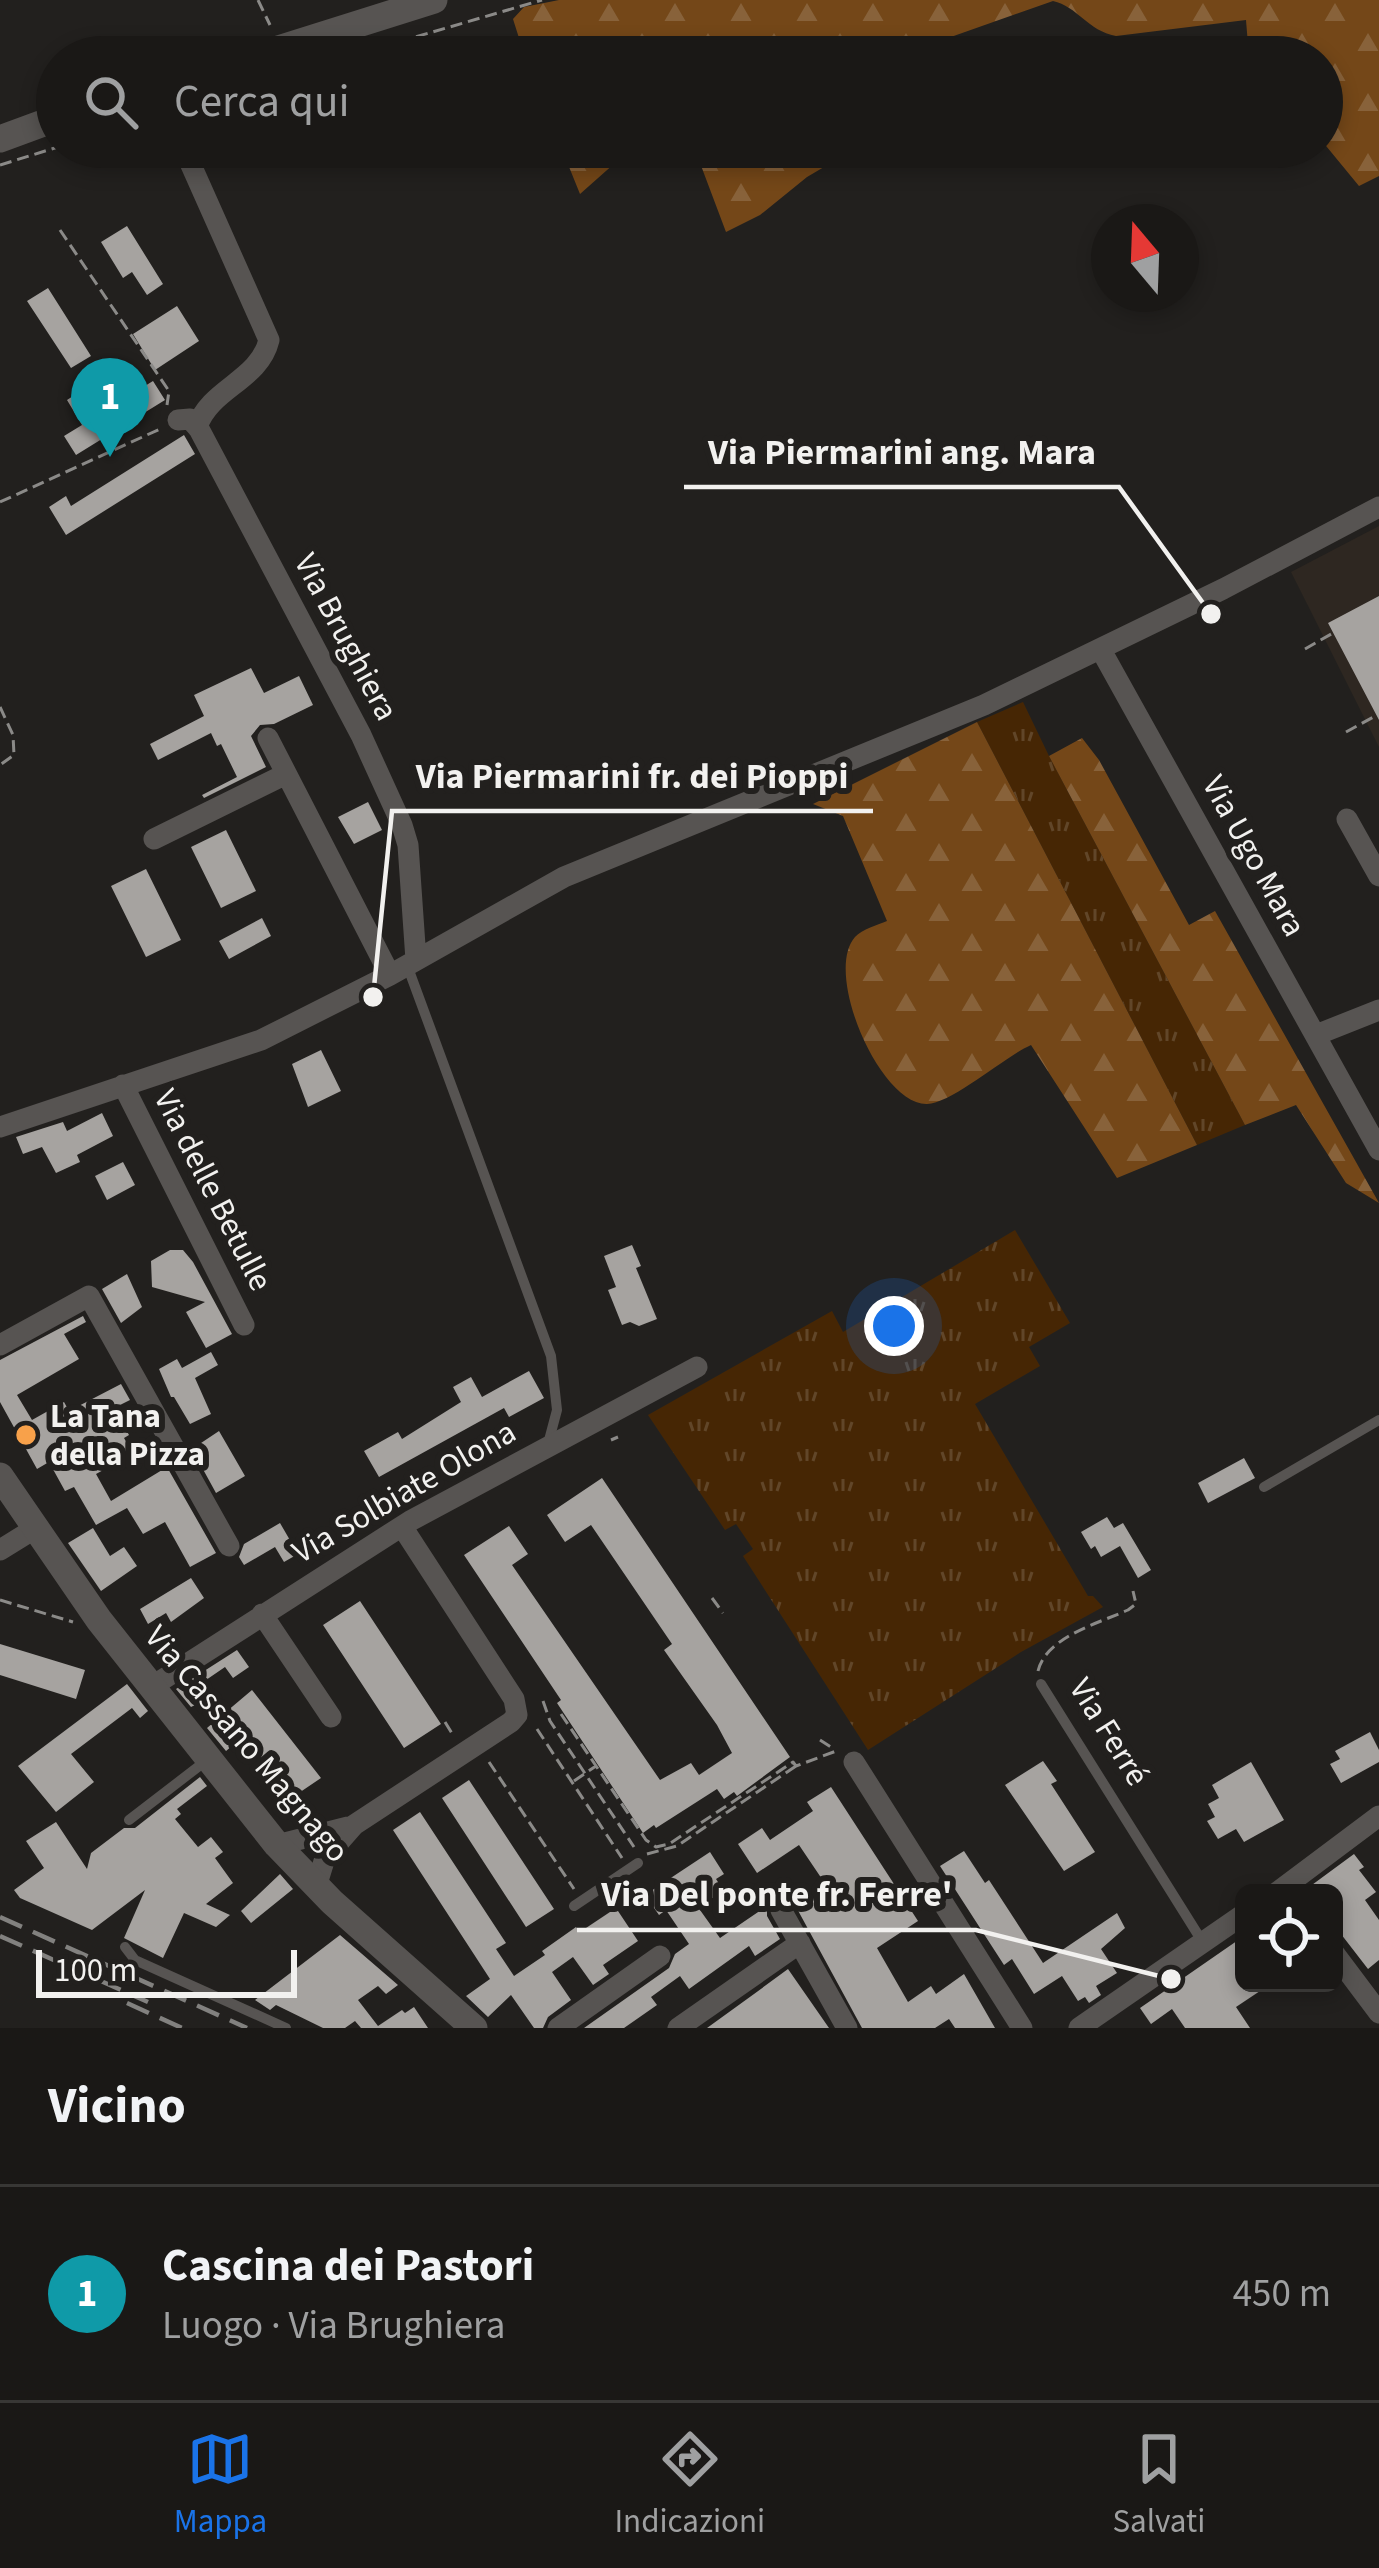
<!DOCTYPE html>
<html lang="it">
<head>
<meta charset="utf-8">
<style>
	:root { --surface:#1a1816; --page:#272523; --text:#f1f3f6; --muted:#9fa0a1; --line:#383735; --accent:#1a73e8 }
	body { margin:0; font-family:"Source Sans 3",sans-serif; background:var(--page); color:var(--text) }
	.controls { position:absolute; right:36px; bottom:36px; display:grid; overflow:hidden; border-radius:18px; box-shadow:0 6px 18px #0003 }
	.controls button { width:108px; height:108px; display:grid; place-items:center; padding:0; border:0; border-bottom:3px solid var(--line); background:var(--surface); color:var(--text); font:60px sans-serif }
	.compass { position:absolute; left:1091px; top:204px; width:108px; height:108px; border-radius:50%; background:var(--surface); box-shadow:0 6px 18px #0003; rotate:341deg }
	.scale { position:absolute; left:36px; bottom:30px; width:261px; box-sizing:border-box; padding-left:12px; border:6px solid #f2f1ef; border-top:0; font-size:33px; line-height:42px; white-space:nowrap; color:#f2f1ef; -webkit-text-stroke:9px #22201e; paint-order:stroke }
	.you { position:absolute; left:894px; top:1326px; width:42px; height:42px; margin:-30px; border:9px solid #fff; border-radius:50%; background:#1a73e8; box-shadow:0 0 0 18px #1a73e833 }
	.badge { display:grid; place-items:center; width:78px; height:78px; border-radius:50%; background:var(--accent); color:#fff; font-size:39px; font-weight:700 }
	.pin { position:absolute; translate:-50% -99px; filter:drop-shadow(0 3px 6px #0008) }
	.pin::after { content:''; position:absolute; top:63px; width:42px; height:36px; background:inherit; clip-path:polygon(0 0,100% 0,50% 100%) }
	.list { margin:0; padding:0; list-style:none }
	h2 { display:flex; justify-content:space-between; align-items:center; height:156px; margin:0; padding:0 48px; font-size:51px }
	h2 small { font-size:39px; font-weight:400; color:var(--muted) }
	.list li { display:grid; grid-template-columns:78px 1fr auto; gap:36px; align-items:center; box-sizing:border-box; height:216px; padding:0 48px; border-top:3px solid var(--line) }
	.list b { display:block; font-size:45px; white-space:nowrap }
	.list p { margin:0; font-size:39px; white-space:nowrap; color:var(--muted) }
	.list em { font-size:39px; font-style:normal; color:var(--muted) }
	.icon { flex:none; width:66px; height:66px; fill:none; stroke:currentColor; stroke-width:2; stroke-linecap:round; stroke-linejoin:round }
	.map { position:relative; flex:none; width:1379px; height:2028px; overflow:hidden }
	.search { position:absolute; background:var(--surface); box-shadow:0 6px 18px #0003; left:36px; right:36px; top:36px; height:132px; display:flex; align-items:center; gap:30px; box-sizing:border-box; padding:0 42px; border-radius:66px; color:var(--muted); font-size:45px }
	.sheet { height:372px; background:var(--surface) }
	nav { display:flex; justify-content:space-around; align-items:center; box-sizing:border-box; height:168px; border-top:3px solid var(--line); background:var(--surface); font-size:33px; color:var(--muted) }
	nav a { display:grid; justify-items:center; gap:6px }
	nav .on { color:var(--accent) }
	.map>svg:first-child { display:block }
</style>
</head>
<body>
<div class="map">
<svg width="1379" height="2028" viewBox="0 0 1379 2028">
	<defs>
		<pattern id="grass-tufts" width="24" height="20" patternUnits="userSpaceOnUse" patternTransform="scale(3)"><rect width="24" height="20" fill="#462604"/><path d="M3 7l-1-3M5 7V3M7 7l1-3M15 17l-1-3M17 17v-4M19 17l1-3" fill="none" stroke="#614629"/></pattern>
		<pattern id="forest-firs" width="22" height="20" patternUnits="userSpaceOnUse" patternTransform="scale(3)"><rect width="22" height="20" fill="#744718"/><path d="M5 1l3.5 6h-7zM16 11l3.5 6h-7z" fill="#88623a"/></pattern>
	</defs>
	<rect width="100%" height="100%" fill="#22201e"/>
	<path fill="#2e2721" d="M1379,526V747L1291,572Z"/>
	<path fill="url(#grass-tufts)" d="M1023,702L1049,756L1245,1125L1197,1145L977,722Z
		M1015,1230L1070,1323L1029,1347L1040,1366L975,1404L1088,1596H1093L1103,1607L1021,1652L868,1750L743,1556L753,1549L736,1524L725,1530L648,1415L832,1311L843,1332Z"/>
	<path fill="url(#forest-firs)" d="M559,0H1379V176L1359,186L1322,141V57H1249L1246,20L1116,36C1088,31 1077,6 1053,1L948,38L932,57H525L513,19L524,7Z
		M561,147H633L580,194Z
		M694,147H858L807,177L760,215L726,232Z
		M977,722L1197,1145L1117,1178L1031,1045C1004,1057 953,1103 927,1104C880,1105 823,973 855,937C862,929 878,925 887,921L843,816L813,804Z
		M1082,738L1099,760L1189,925L1215,911L1379,1203L1346,1183L1296,1105L1245,1125L1049,756Z"/>
	<path fill="#a6a3a0" d="M127,226L163,284L147,295L132,272L123,278L101,242Z
		M48,288L91,356L71,368L27,301Z
		M177,306L199,341L155,370L133,334Z
		M153,381L165,400L76,455L64,436L82,425L67,400L93,383L109,408Z
		M184,435L195,454L66,535L49,507L66,496L71,506Z
		M1379,596V720L1328,623Z
		M251,668L264,693L299,676L313,705L274,724L260,725L251,736L266,767L204,798L202,795L237,777L221,744L217,746L211,733L158,760L150,744L204,716L194,695Z
		M368,802L382,830L354,844L338,817Z
		M226,830L256,891L221,908L191,847Z
		M146,869L181,940L146,957L111,886Z
		M262,918L271,936L229,959L219,941Z
		M321,1050L341,1091L308,1107L292,1064Z
		M102,1113L113,1136L77,1155L80,1162L56,1173L42,1147L23,1154L16,1137L63,1122L67,1131Z
		M123,1162L135,1185L107,1200L95,1176Z
		M632,1245L641,1266L636,1268L657,1319L639,1326L630,1322L622,1325L608,1290L616,1287L604,1256Z
		M170,1250H183L193,1262L232,1334L206,1348L186,1312L205,1302L152,1287L151,1261Z
		M127,1274L142,1307L121,1323L102,1289Z
		M83,1316L86,1322L64,1334L79,1359L17,1395L32,1420L64,1402L69,1411L121,1384L130,1400L114,1408L129,1435L124,1438L133,1454L96,1474L111,1501L167,1467L216,1553L190,1567L165,1522L143,1534L127,1508L96,1525L74,1487L65,1491L49,1462L37,1469L0,1402V1360Z
		M211,1352L218,1365L195,1378L211,1414L190,1424L174,1397H171L159,1369L177,1359L182,1368Z
		M529,1371L544,1398L509,1417L504,1408L379,1477L364,1451L398,1432L402,1439L461,1402L453,1387L471,1377L482,1397Z
		M219,1431L245,1476L216,1493L199,1462L208,1456L201,1443Z
		M1244,1458L1255,1478L1208,1503L1198,1483Z
		M602,1478L790,1757L737,1796L734,1792L724,1799L717,1789L656,1828L654,1825L643,1833L557,1703L561,1700L464,1555L509,1526L528,1554L512,1565L660,1780L691,1763L699,1775L732,1753L717,1725L664,1650L672,1644L591,1525L565,1542L547,1515Z
		M1107,1517L1114,1528L1123,1523L1151,1570L1138,1578L1120,1546L1101,1557L1095,1546L1091,1549L1081,1532Z
		M280,1523L298,1554L284,1562L275,1547L244,1565L239,1557L244,1544Z
		M93,1528L110,1556L124,1547L137,1566L101,1591L68,1543Z
		M191,1578L204,1598L171,1622L166,1613L148,1624L140,1609Z
		M360,1601L441,1724L404,1748L323,1625Z
		M0,1644L85,1670L76,1699L0,1675Z
		M237,1650L249,1667L233,1678L225,1667L187,1693L195,1705L191,1707L176,1689Z
		M127,1684L148,1711L140,1718L132,1708L71,1754L94,1782L56,1812L18,1766Z
		M252,1690L321,1778L287,1801L258,1757L252,1761L238,1741L226,1751L207,1728Z
		M1370,1732L1379,1750V1762L1341,1783L1330,1764L1340,1759L1335,1751Z
		M1043,1761L1057,1781L1051,1784L1095,1852L1064,1871L1005,1785Z
		M1251,1762L1284,1820L1244,1842L1236,1829L1218,1839L1207,1821L1215,1817L1208,1804L1219,1798L1212,1785Z
		M200,1777L207,1786L177,1809L181,1814L175,1819L198,1847L211,1837L223,1852L215,1858L233,1883L206,1904L230,1915L216,1927L184,1913L163,1958L124,1938L145,1890L92,1930L20,1898L14,1890L44,1868L26,1841L56,1822L87,1869L91,1853L124,1828H135Z
		M469,1780L554,1909L526,1927L442,1798Z
		M831,1787L918,1921L877,1948L908,2002L931,1986L936,1994L964,1974L995,2028H955L949,2019L935,2028H862L795,1905L826,1885L799,1845L757,1873L738,1844L762,1828L770,1840L813,1811L807,1802Z
		M420,1812L506,1943L496,1949L514,1976L545,1955L542,1951L576,1927L580,1932L616,1908L638,1941L603,1965L609,1974L593,1985L573,1957L552,1972L571,2000L548,2017L543,2028H534L511,1995L488,2017L466,1996L490,1979L393,1830Z
		M964,1851L985,1883L989,1880L1043,1963L1117,1913L1125,1928L1101,1949L1117,1973L1096,1986L1101,1995L1089,2003L1085,1997L1078,2001L1062,1976L1034,1994L1012,1959L1004,1965L940,1866Z
		M710,1852L724,1874L716,1879L725,1893L700,1910L720,1938L767,1906V1916L780,1939L755,1956L749,1946L689,1989L680,1976L651,1997L657,2005L624,2028H584L669,1968L675,1954L689,1944L666,1910L659,1915L645,1895Z
		M1354,1854L1364,1867L1359,1870L1376,1892L1365,1900L1379,1920V1960L1368,1969L1334,1925V1893H1301Z
		M280,1874L293,1889L251,1923L241,1911Z
		M340,1935L398,1985L386,1994L378,1986L358,2000L378,2026L402,2010L405,2013L414,2007L428,2028H361L355,2021L345,2028H323L276,2005L270,2010L255,2000Z
		M1244,1936V1983H1272L1236,2007L1250,2028H1185L1172,2009L1151,2024L1140,2008Z
		M788,1969L829,2028H707L754,1994Z"/>
	<g fill="none" stroke-linecap="round" stroke-linejoin="round">
		<path stroke="#8b8a88" stroke-width="3" stroke-dasharray="12 6" stroke-linecap="butt" d="M258,0L270,25
			M347,57L542,0
			M0,165L58,147
			M60,230L169,391L167,405
			M0,502L160,429
			M1305,649L1333,633
			M0,707L13,735L14,755L0,765
			M1346,732L1377,715
			M611,1440L618,1437
			M712,1598L723,1613
			M0,1600L73,1622
			M1038,1671C1046,1637 1099,1623 1128,1610L1136,1604L1133,1591
			M543,1701L550,1721L634,1847
			M561,1714L646,1840L656,1847L669,1844L793,1762L796,1766L839,1750
			M445,1722L453,1735
			M537,1729L622,1858
			M820,1740L834,1749
			M489,1762L574,1889
			M574,1781L596,1766
			M647,1854L677,1846L796,1766"/>
		<path stroke="#575452" stroke-width="10" d="M407,965L551,1356L557,1410L548,1444
			M1264,1487L1379,1420
			M1041,1684L1202,1941
			M129,1820L207,1760
			M574,1906L638,1863
			M125,1947L135,1960L286,2028"/>
		<path stroke="#575452" stroke-width="21" d="M183,147L269,340C259,381 210,388 197,427
			M178,420L190,419L199,429L361,735L402,825L408,845L416,960
			M1101,650L1379,1150
			M268,738L390,975
			M1347,819L1379,876
			M154,839L286,774
			M1316,1035L1379,1010
			M123,1085L244,1325
			M0,1127L261,1040L390,975L564,877L984,705L1223,589L1379,507
			M0,1345L89,1296L229,1546
			M0,1550L34,1529
			M262,1614L331,1717
			M151,1687L410,1521L697,1367
			M854,1762L1022,2028
			M277,1845L348,1827
			M316,1887L325,1858L354,1825L511,1722L517,1715L514,1699L403,1528
			M1276,1893L1379,1816
			M781,1910L847,2028
			M1334,1953L1379,2013
			M558,2028L660,1956
			M678,2028L800,1943
			M1079,2028L1244,1914"/>
		<path stroke="#575452" stroke-width="27" d="M253,57L434,0
			M0,139L57,118
			M0,1476L99,1620L277,1845L332,1902L474,2028"/>
		<path stroke="#82817f" stroke-width="4.5" stroke-dasharray="24 12" stroke-linecap="butt" d="M0,1917L247,2028
			M0,1936L148,2002
			M127,2003L182,2028"/>
	</g>
	<circle fill="#f8a14a" stroke="#22201e" stroke-width="4.5" cx="26" cy="1435" r="12"/>
	<g text-anchor="middle" dominant-baseline="central" stroke-width="12" stroke-linejoin="round" paint-order="stroke">
		<g font-size="33" fill="#f2f1ef" stroke="#22201e">
			<text transform="translate(346 637) rotate(62)">Via Brughiera</text>
			<text transform="translate(1254 856) rotate(61)">Via Ugo Mara</text>
			<text transform="translate(213 1190) rotate(63)">Via delle Betulle</text>
			<text transform="translate(404 1492) rotate(-30)">Via Solbiate Olona</text>
			<text transform="translate(1109 1732) rotate(58)">Via Ferré</text>
			<text transform="translate(247 1744) rotate(50)">Via Cassano Magnago</text>
		</g>
		<g font-size="33" font-weight="bold" fill="#f2f1ef" stroke="#22201e" text-anchor="start">
			<text x="50" y="1416">La Tana<tspan x="50" dy="38">della Pizza</tspan></text>
		</g>
	</g>
	<path fill="none" stroke="#f2f1ef" stroke-width="4.5" d="M1211 614L1119 487H684M373 997L392 811H873M1171 1979L976 1930H577"/>
	<g fill="#f2f1ef" stroke="#22201e" stroke-width="4.5">
		<circle cx="1211" cy="614" r="12"/>
		<circle cx="373" cy="997" r="12"/>
		<circle cx="1171" cy="1979" r="12"/>
	</g>
	<g font-size="36" text-anchor="middle" font-weight="bold" fill="#f2f1ef" stroke="#22201e" stroke-width="12" stroke-linejoin="round" paint-order="stroke">
		<text x="902" y="464">Via Piermarini ang. Mara</text>
		<text x="632" y="788">Via Piermarini fr. dei Pioppi</text>
		<text x="777" y="1906">Via Del ponte fr. Ferre'</text>
	</g>
</svg>
<div class="controls">
<button><svg class="icon" aria-label="locate" viewBox="0 0 24 24"><circle cx="12" cy="12" r="6"/><path d="M12 2v4M12 18v4M2 12h4M18 12h4"/></svg></button>
</div>
<svg class="compass" viewBox="-18 -18 36 36"><path d="M0-13l5 13h-10z" fill="#e53935"/><path d="M0 13l5-13h-10z" fill="#9fa0a1"/></svg>
<div class="scale">100 m</div>
<div class="you"></div>
<div class="pin badge" style="left:110px;top:457px;background:#0f9aa8">1</div>
<div class="search"><svg class="icon" aria-label="search" viewBox="0 0 24 24"><circle cx="10" cy="10" r="6"/><path d="M15 15l6 6"/></svg>Cerca qui</div>
</div>
<section class="sheet">
<h2>Vicino<small></small></h2>
<ul class="list">
<li><span class="badge" style="background:#0f9aa8">1</span><div><b>Cascina dei Pastori</b><p>Luogo · Via Brughiera</p></div><em>450 m</em></li>
</ul>
</section>
<nav>
<a class="on"><svg class="icon" aria-label="map" viewBox="0 0 24 24"><path d="M3 6l6-2 6 2 6-2v14l-6 2-6-2-6 2zM9 4v14M15 6v14"/></svg>Mappa</a>
<a><svg class="icon" aria-label="directions" viewBox="0 0 24 24"><path d="M12 3l9 9-9 9-9-9zM9 14v-3h6M13 9l2 2-2 2"/></svg>Indicazioni</a>
<a><svg class="icon" aria-label="saved" viewBox="0 0 24 24"><path d="M7 4h10v16l-5-4-5 4z"/></svg>Salvati</a>
</nav>
</body>
</html>
